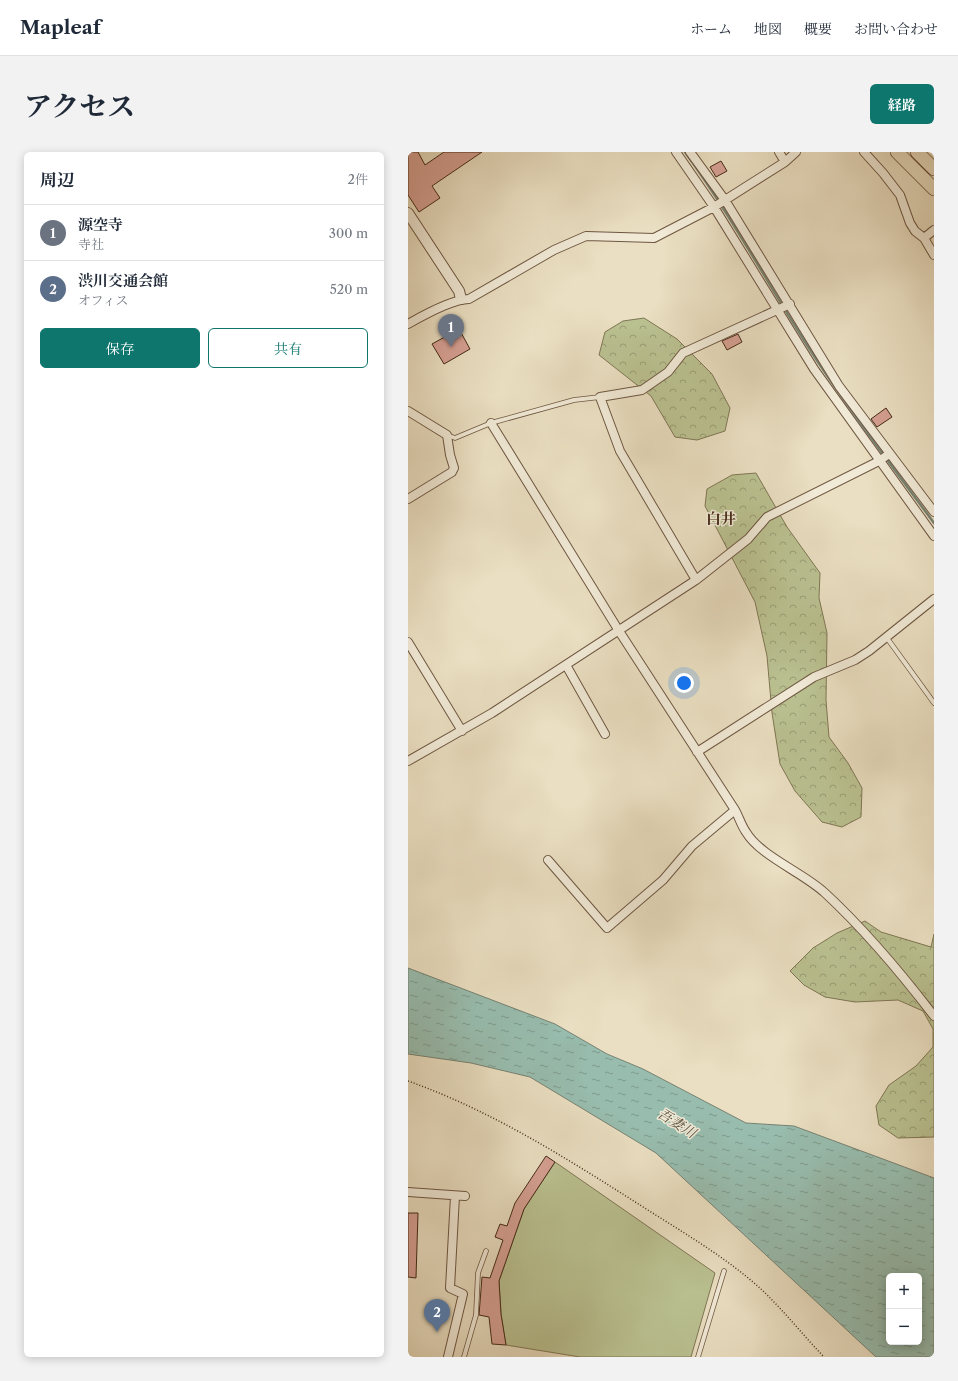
<!DOCTYPE html>
<html lang="ja">
<head>
<meta charset="utf-8">
<style>
	:root { --surface:#fff; --page:#f2f2f3; --text:#1f2937; --muted:#747a83; --line:#e0e1e3; --accent:#0f766e }
	body { margin:0; font-family:"Libre Caslon Text","Noto Serif JP",serif; background:var(--page); color:var(--text) }
	.controls { position:absolute; right:12px; bottom:12px; display:grid; overflow:hidden; border-radius:6px; box-shadow:0 2px 10px #0003 }
	.controls button { width:36px; height:36px; display:grid; place-items:center; padding:0; border:0; border-bottom:1px solid var(--line); background:var(--surface); color:var(--text); font:20px sans-serif }
	.you { position:absolute; left:276px; top:531px; width:14px; height:14px; margin:-10px; border:3px solid #fff; border-radius:50%; background:#1a73e8; box-shadow:0 0 0 6px #1a73e833 }
	.badge { display:grid; place-items:center; width:26px; height:26px; border-radius:50%; background:var(--accent); color:#fff; font-size:13px; font-weight:700 }
	.pin { position:absolute; translate:-50% -33px; filter:drop-shadow(0 1px 2px #0008) }
	.pin::after { content:''; position:absolute; top:21px; width:14px; height:12px; background:inherit; clip-path:polygon(0 0,100% 0,50% 100%) }
	.list { margin:0; padding:0; list-style:none }
	h2 { display:flex; justify-content:space-between; align-items:center; height:52px; margin:0; padding:0 16px; font-size:17px }
	h2 small { font-size:13px; font-weight:400; color:var(--muted) }
	.list li { display:grid; grid-template-columns:26px 1fr auto; gap:12px; align-items:center; box-sizing:border-box; height:56px; padding:0 16px; border-top:1px solid var(--line) }
	.list b { display:block; font-size:15px; white-space:nowrap }
	.list p { margin:0; font-size:13px; white-space:nowrap; color:var(--muted) }
	.list em { font-size:13px; font-style:normal; color:var(--muted) }
	.actions { display:flex; gap:8px; padding:12px 16px }
	.actions a { flex:1; padding:9px 0; border:1px solid var(--accent); border-radius:6px; text-align:center; font-size:14px; color:var(--accent) }
	.actions .main { background:var(--accent); color:#fff }
	.map { position:relative; flex:none; width:526px; height:1205px; overflow:hidden; border-radius:6px }
	header { display:flex; align-items:center; gap:24px; box-sizing:border-box; height:56px; padding:0 20px; background:var(--surface); border-bottom:1px solid var(--line) }
	header strong { font-size:19px }
	nav { display:flex; gap:22px; margin-inline-start:auto; font-size:14px }
	.intro { display:flex; align-items:center; justify-content:space-between; box-sizing:border-box; height:96px; padding:0 24px }
	h1 { margin:0; font-size:28px }
	.button { padding:10px 18px; border-radius:6px; background:var(--accent); color:#fff; font-size:14px; font-weight:700 }
	main { display:flex; gap:24px; padding:0 24px }
	aside { flex:1; background:var(--surface); border-radius:6px; box-shadow:0 2px 10px #0003 }
	.map>svg:first-child { display:block }
</style>
</head>
<body>
<header>
<strong>Mapleaf</strong>
<nav><a>ホーム</a><a>地図</a><a>概要</a><a>お問い合わせ</a></nav>
</header>
<div class="intro"><h1>アクセス</h1><a class="button">経路</a></div>
<main>
<aside>
<h2>周辺<small>2件</small></h2>
<ul class="list">
<li><span class="badge" style="background:#6b7280">1</span><div><b>源空寺</b><p>寺社</p></div><em>300 m</em></li>
<li><span class="badge" style="background:#5c6f8a">2</span><div><b>渋川交通会館</b><p>オフィス</p></div><em>520 m</em></li>
</ul>
<div class="actions"><a class="main">保存</a><a>共有</a></div>
</aside>
<div class="map">
<svg width="526" height="1205" viewBox="0 0 526 1205">
	<defs>
		<pattern id="forest-crowns" width="20" height="18" patternUnits="userSpaceOnUse"><rect width="20" height="18" fill="#bac191"/><path d="M2 6a3 3 0 1 1 6 0M12 15a3 3 0 1 1 6 0" fill="none" stroke="#999d75"/></pattern>
		<pattern id="water-ripples" width="26" height="14" patternUnits="userSpaceOnUse"><rect width="26" height="14" fill="#98bdaf"/><path d="M2 4q2-2 4 0t4 0M15 11q2-2 4 0t4 0" fill="none" stroke="#7e9a8d"/></pattern>
	</defs>
	<rect width="100%" height="100%" fill="#eadfc2"/>
	<filter id="stains"><feTurbulence type="fractalNoise" baseFrequency=".005" numOctaves="4"/><feColorMatrix values="0 0 0 0 .2 0 0 0 0 .09 0 0 0 0 .02 0 0 0 .5 -.17"/></filter>
	<radialGradient id="worn" r=".72"><stop offset=".6" stop-color="#630" stop-opacity="0"/><stop offset="1" stop-color="#630" stop-opacity=".3"/></radialGradient>
	<path fill="#bac191" stroke="#807654" d="M147,1010L307,1121L283,1205H172L98,1193L93,1162L91,1129L116,1057Z"/>
	<path fill="url(#forest-crowns)" stroke="#807654" d="M236,166L269,187L304,222L322,256L317,279L289,288L267,285L243,244L191,203L197,180L215,169Z
		M348,321L379,375L412,421L411,446L419,481L418,548L421,585L440,611L454,636L453,665L434,675L414,670L387,639L372,612L364,561L359,504L347,450L297,354L299,337L324,323Z
		M457,769L473,780L523,795L526,782V985L490,986L471,973L468,954L481,933L508,914L525,895V877L515,859L490,848L447,850L417,845L396,833L382,819L405,796L429,781Z"/>
	<path fill="url(#water-ripples)" stroke="#778272" fill-rule="evenodd" d="M0,816L147,872L199,902L235,917L338,971L386,974L526,1026V1205H468L248,1001L122,925L63,911L0,902ZM481,1124H511V1190H481Z"/>
	<g fill="none" stroke-linecap="round" stroke-linejoin="round">
		<path stroke="#778272" stroke-width="2.5" d="M277,0C325,66 363,138 408,207C445,263 486,317 526,371"/>
	</g>
	<path fill="#d6a093" stroke="#452a17" d="M0,0H10L17,13L36,0H74L24,34L32,46L11,60L0,43Z
		M313,9L319,19L308,25L302,15Z
		M51,177L62,197L36,212L24,192Z
		M330,182L334,190L319,198L314,189Z
		M478,256L484,265L469,275L463,267Z
		M138,1004L147,1010L116,1057L91,1129L93,1162L98,1193L84,1192L81,1165L71,1163L74,1125L82,1126L95,1088L87,1085L92,1072L99,1074L107,1051Z
		M0,1061H10L8,1126L0,1125Z"/>
	<g fill="none" stroke-linecap="round" stroke-linejoin="round">
		<defs>
			<path id="service" d="M39,283L47,286L83,271L166,248L192,245
				M479,486L526,551
				M56,1205L68,1163L70,1121L78,1099
				M290,1205L316,1119"/>
			<path id="minor" d="M268,0L306,55L406,217L526,384
				M282,0L317,48L431,234L526,360
				M371,0L377,10
				M456,0L475,21L492,43L502,71L507,79L516,86L526,103
				M516,86L526,78
				M0,172C14,164 45,147 61,147L146,98L178,84L246,86L306,55L377,10L388,0
				M0,259L39,283L42,303L46,316L44,320L0,347
				M83,271L211,479L327,658C331,665 333,673 338,680C352,704 396,721 417,741C457,778 493,821 526,864
				M288,428L212,299L192,245L234,238L260,220L275,201L382,152
				M0,490L54,579
				M158,513L197,582
				M289,600L406,525L447,508L461,499L526,447
				M0,609L84,561L288,428L340,387L359,365L471,309L481,302
				M140,708L199,776L255,728L284,694L327,658
				M0,1040L57,1044
				M40,1205L55,1142L42,1136L47,1044"/>
			<path id="tertiary" d="M0,61L51,139L53,147"/>
			<path id="trunk" d="M489,0L526,37
				M509,0L526,17"/>
		</defs>
		<use href="#service" stroke="#6e5742" stroke-width="5.5"/>
		<use href="#minor" stroke="#6e5742" stroke-width="10"/>
		<use href="#tertiary" stroke="#6e5742" stroke-width="12"/>
		<use href="#trunk" stroke="#452a17" stroke-width="14"/>
		<path stroke="#452a17" stroke-width="1.5" stroke-dasharray="1 2" stroke-linecap="butt" d="M0,929C84,959 158,1006 232,1053C274,1080 318,1105 354,1138C376,1159 395,1183 416,1205"/>
		<use href="#service" stroke="#f1ead7" stroke-width="4"/>
		<use href="#minor" stroke="#f1ead7" stroke-width="8"/>
		<use href="#tertiary" stroke="#f1ead7" stroke-width="10"/>
		<use href="#trunk" stroke="#eadfc2" stroke-width="13"/>
	</g>
	<g text-anchor="middle" dominant-baseline="central" stroke-width="3" stroke-linejoin="round" paint-order="stroke">
		<g font-size="14" font-style="italic" fill="#5a4f3d" stroke="#f1ead7">
			<text transform="translate(269 971) rotate(32)">吾妻川</text>
		</g>
		<g font-size="15" font-weight="bold" fill="#452a17" stroke="#f1ead7">
			<text x="313" y="366">白井</text>
		</g>
	</g>
	<rect width="100%" height="100%" filter="url(#stains)"/>
	<rect width="100%" height="100%" fill="url(#worn)"/>
</svg>
<div class="controls">
<button>+</button>
<button>−</button>
</div>
<div class="you"></div>
<div class="pin badge" style="left:43px;top:195px;background:#6b7280">1</div>
<div class="pin badge" style="left:29px;top:1180px;background:#5c6f8a">2</div>
</div>
</main>
</body>
</html>
